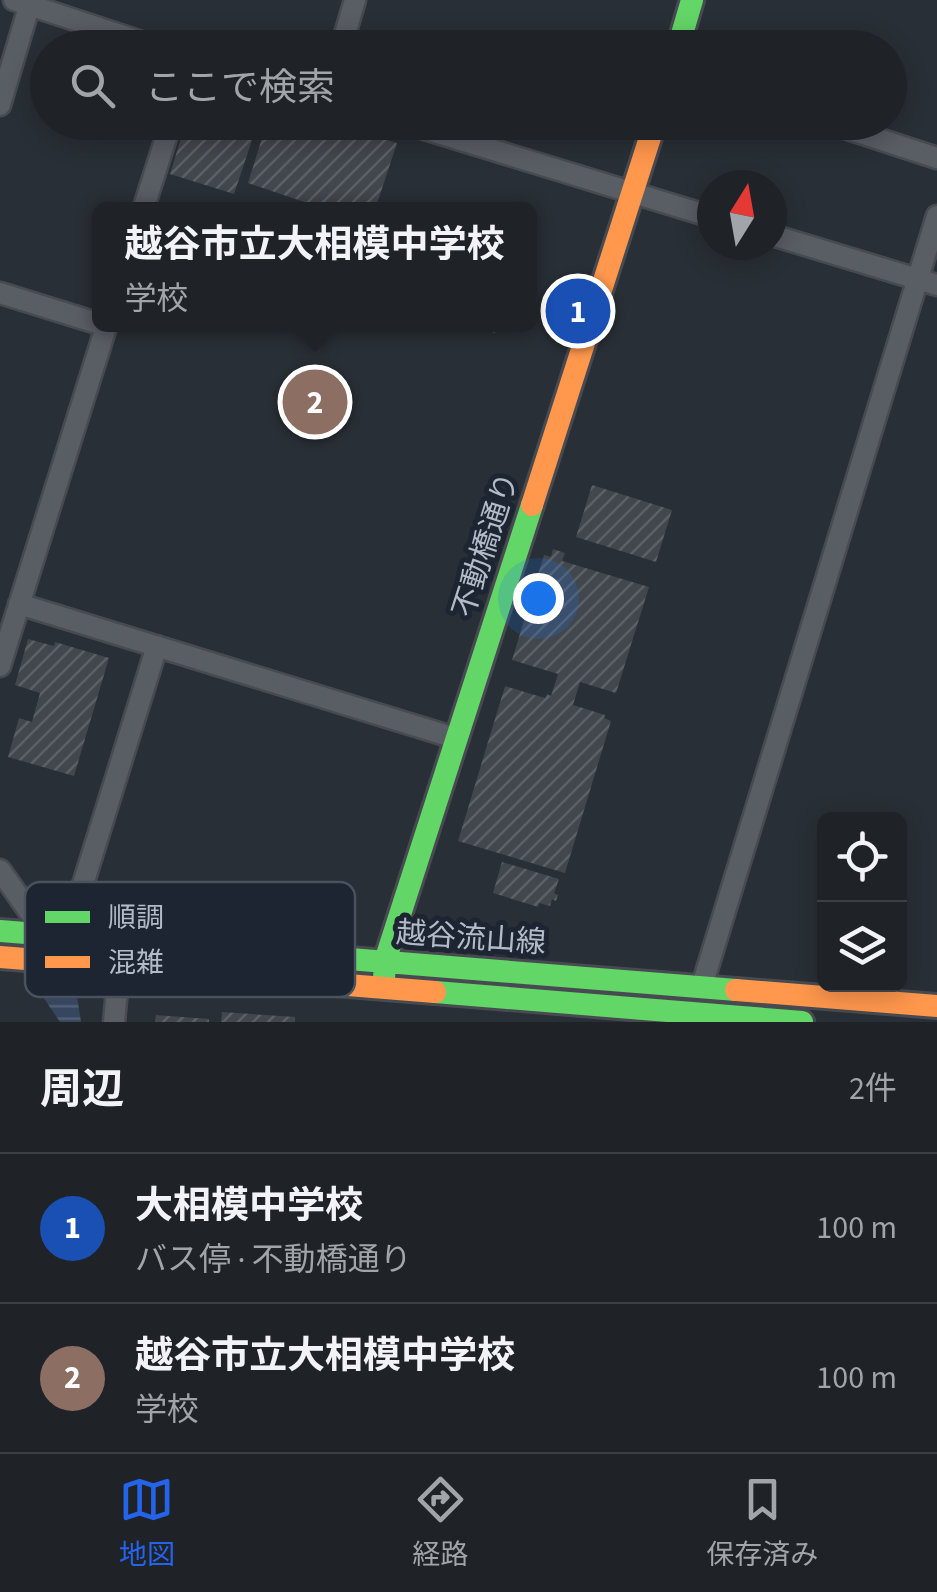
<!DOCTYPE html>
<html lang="ja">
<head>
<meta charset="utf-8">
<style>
	:root { --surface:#1f2328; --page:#2c2f34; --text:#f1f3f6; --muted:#a1a4a8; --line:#3c4045; --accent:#2563eb }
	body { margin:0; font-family:"Source Sans 3","Noto Sans JP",sans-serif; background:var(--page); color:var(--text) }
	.controls { position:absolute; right:30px; bottom:30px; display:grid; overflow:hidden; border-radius:15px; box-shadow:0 5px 25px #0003 }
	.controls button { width:90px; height:90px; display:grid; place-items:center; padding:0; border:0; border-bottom:2px solid var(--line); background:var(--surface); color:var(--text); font:50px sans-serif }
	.compass { position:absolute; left:697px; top:170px; width:90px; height:90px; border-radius:50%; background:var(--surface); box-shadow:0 5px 25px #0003; rotate:11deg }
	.you { position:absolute; left:538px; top:598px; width:35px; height:35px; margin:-25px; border:8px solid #fff; border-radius:50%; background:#1a73e8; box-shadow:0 0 0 15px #1a73e833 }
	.badge { display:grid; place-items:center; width:65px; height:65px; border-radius:50%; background:var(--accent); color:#fff; font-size:32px; font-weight:700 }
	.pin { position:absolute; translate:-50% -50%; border:5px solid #fff; box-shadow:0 2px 10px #0006 }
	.popup { position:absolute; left:92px; top:202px; width:445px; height:130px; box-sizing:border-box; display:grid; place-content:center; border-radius:15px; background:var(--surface); filter:drop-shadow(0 2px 8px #0005); font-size:32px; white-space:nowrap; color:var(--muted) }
	.popup b { font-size:38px; color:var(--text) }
	.popup::after { content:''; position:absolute; left:50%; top:100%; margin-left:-20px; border:20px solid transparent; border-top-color:var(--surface) }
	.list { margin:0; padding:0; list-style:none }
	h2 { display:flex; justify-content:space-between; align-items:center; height:130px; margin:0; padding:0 40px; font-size:42px }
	h2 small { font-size:32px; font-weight:400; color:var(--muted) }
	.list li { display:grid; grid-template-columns:65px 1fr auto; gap:30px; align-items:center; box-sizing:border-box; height:150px; padding:0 40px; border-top:2px solid var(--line) }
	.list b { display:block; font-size:38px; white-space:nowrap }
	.list p { margin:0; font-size:32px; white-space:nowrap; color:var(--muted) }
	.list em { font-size:32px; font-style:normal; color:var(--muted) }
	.icon { flex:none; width:55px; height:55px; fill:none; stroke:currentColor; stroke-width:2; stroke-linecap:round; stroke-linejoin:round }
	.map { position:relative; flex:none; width:937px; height:1022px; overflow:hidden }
	.search { position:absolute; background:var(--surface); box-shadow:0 5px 25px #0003; left:30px; right:30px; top:30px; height:110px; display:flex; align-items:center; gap:25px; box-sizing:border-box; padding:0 35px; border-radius:55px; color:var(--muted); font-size:38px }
	.sheet { height:430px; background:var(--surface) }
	nav { display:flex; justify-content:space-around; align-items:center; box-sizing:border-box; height:140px; border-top:2px solid var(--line); background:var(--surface); font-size:28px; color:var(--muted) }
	nav a { display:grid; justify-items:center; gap:5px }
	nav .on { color:var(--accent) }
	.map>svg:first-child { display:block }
</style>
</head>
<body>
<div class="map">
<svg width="937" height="1022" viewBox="0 0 937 1022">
	<defs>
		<pattern id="water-rules" width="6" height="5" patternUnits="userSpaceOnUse" patternTransform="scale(2.5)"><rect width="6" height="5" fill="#36465f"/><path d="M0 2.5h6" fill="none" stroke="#515f74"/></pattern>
		<pattern id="building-hatch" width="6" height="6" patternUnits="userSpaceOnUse" patternTransform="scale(2.5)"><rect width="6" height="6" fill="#42474d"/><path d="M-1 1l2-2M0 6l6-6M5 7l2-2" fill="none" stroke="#5b6065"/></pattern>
	</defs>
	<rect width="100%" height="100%" fill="#292f36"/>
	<path fill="url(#water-rules)" d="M41,994L77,996L81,1022H60Z"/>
	<path fill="url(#building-hatch)" d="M186,122H258L234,194L170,174Z
		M267,122H330L397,143L375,210H328L248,183Z
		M470,324H498L495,333Z
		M592,485L672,510L656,562L576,537Z
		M553,549L565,553L562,561L649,587L616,693L580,682L573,705L605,715L604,718L611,721L565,873L458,841L505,686L545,698L547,694L551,696L558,674L512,660L544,555L551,557Z
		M28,639L54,646L55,642L109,658L74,776L8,757L19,718L32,722L40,693L15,685Z
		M502,862L559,879L554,893L558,895L556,901L552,899L550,906L539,903L538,907L493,893Z
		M222,1012L295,1017V1022H221Z
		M156,1015L209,1019V1022H155Z"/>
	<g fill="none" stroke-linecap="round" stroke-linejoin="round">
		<defs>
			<path id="street" d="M14,0L160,48
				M341,48L355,0
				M0,105L31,0
				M402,122L712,217
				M827,122L937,158
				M143,210L171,122
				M772,235L937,285
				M0,293L100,324
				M19,604L455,738
				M0,666L107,324
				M0,870L45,934
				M67,936L157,646
				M702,986L937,216
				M114,1022L119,968"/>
			<path id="fast" d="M678,48L692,0
				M0,931L736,990
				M384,979L385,961L532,505
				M435,992L802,1022"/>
			<path id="slow" d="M532,505L655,122
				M0,957L435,992
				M736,990L937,1006"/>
		</defs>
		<use href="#street" stroke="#474b51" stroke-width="25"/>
		<use href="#fast" stroke="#474b51" stroke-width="28"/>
		<use href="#slow" stroke="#474b51" stroke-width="28"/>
		<use href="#street" stroke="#595d64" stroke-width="20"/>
		<use href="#fast" stroke="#63d668" stroke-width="22"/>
		<use href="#slow" stroke="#ff974d" stroke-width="22"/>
	</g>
	<g text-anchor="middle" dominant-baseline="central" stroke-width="10" stroke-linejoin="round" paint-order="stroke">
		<g font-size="30" fill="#b3bbc8" stroke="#1c2531">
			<text transform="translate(486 545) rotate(-72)">不動橋通り</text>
			<text transform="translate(471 938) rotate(4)">越谷流山線</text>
		</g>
	</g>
	<rect x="25" y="882" width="330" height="115" rx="15" fill="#1c2531" stroke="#49525e" stroke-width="2.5"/>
	<rect x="45" y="911" width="45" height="12" fill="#63d668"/>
	<rect x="45" y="956" width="45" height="12" fill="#ff974d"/>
	<g font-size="28" fill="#b3bbc8">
		<text x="108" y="927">順調</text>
		<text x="108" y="972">混雑</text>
	</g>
</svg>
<div class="controls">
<button><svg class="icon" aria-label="locate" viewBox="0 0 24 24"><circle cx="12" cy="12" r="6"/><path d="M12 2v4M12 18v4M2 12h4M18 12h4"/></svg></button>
<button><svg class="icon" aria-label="layers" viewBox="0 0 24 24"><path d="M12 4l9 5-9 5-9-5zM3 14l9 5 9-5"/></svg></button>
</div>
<svg class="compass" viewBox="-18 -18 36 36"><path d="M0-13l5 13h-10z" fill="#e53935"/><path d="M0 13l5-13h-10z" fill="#a1a4a8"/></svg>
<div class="you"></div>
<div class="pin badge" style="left:578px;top:311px;background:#1a4fb4">1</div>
<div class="pin badge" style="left:315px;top:402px;background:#8d6e63">2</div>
<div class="popup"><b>越谷市立大相模中学校</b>学校</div>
<div class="search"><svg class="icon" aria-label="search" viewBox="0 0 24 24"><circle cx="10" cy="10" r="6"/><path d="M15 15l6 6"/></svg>ここで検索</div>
</div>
<section class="sheet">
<h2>周辺<small>2件</small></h2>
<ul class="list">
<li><span class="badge" style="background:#1a4fb4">1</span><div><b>大相模中学校</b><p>バス停 · 不動橋通り</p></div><em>100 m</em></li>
<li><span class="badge" style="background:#8d6e63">2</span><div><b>越谷市立大相模中学校</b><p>学校</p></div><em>100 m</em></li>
</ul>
</section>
<nav>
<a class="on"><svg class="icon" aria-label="map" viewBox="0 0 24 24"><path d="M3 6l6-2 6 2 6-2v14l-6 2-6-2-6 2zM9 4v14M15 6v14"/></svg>地図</a>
<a><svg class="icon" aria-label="directions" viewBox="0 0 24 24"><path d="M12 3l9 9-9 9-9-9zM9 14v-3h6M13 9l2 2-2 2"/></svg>経路</a>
<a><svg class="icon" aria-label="saved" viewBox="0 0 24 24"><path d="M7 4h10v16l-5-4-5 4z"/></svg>保存済み</a>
</nav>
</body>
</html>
